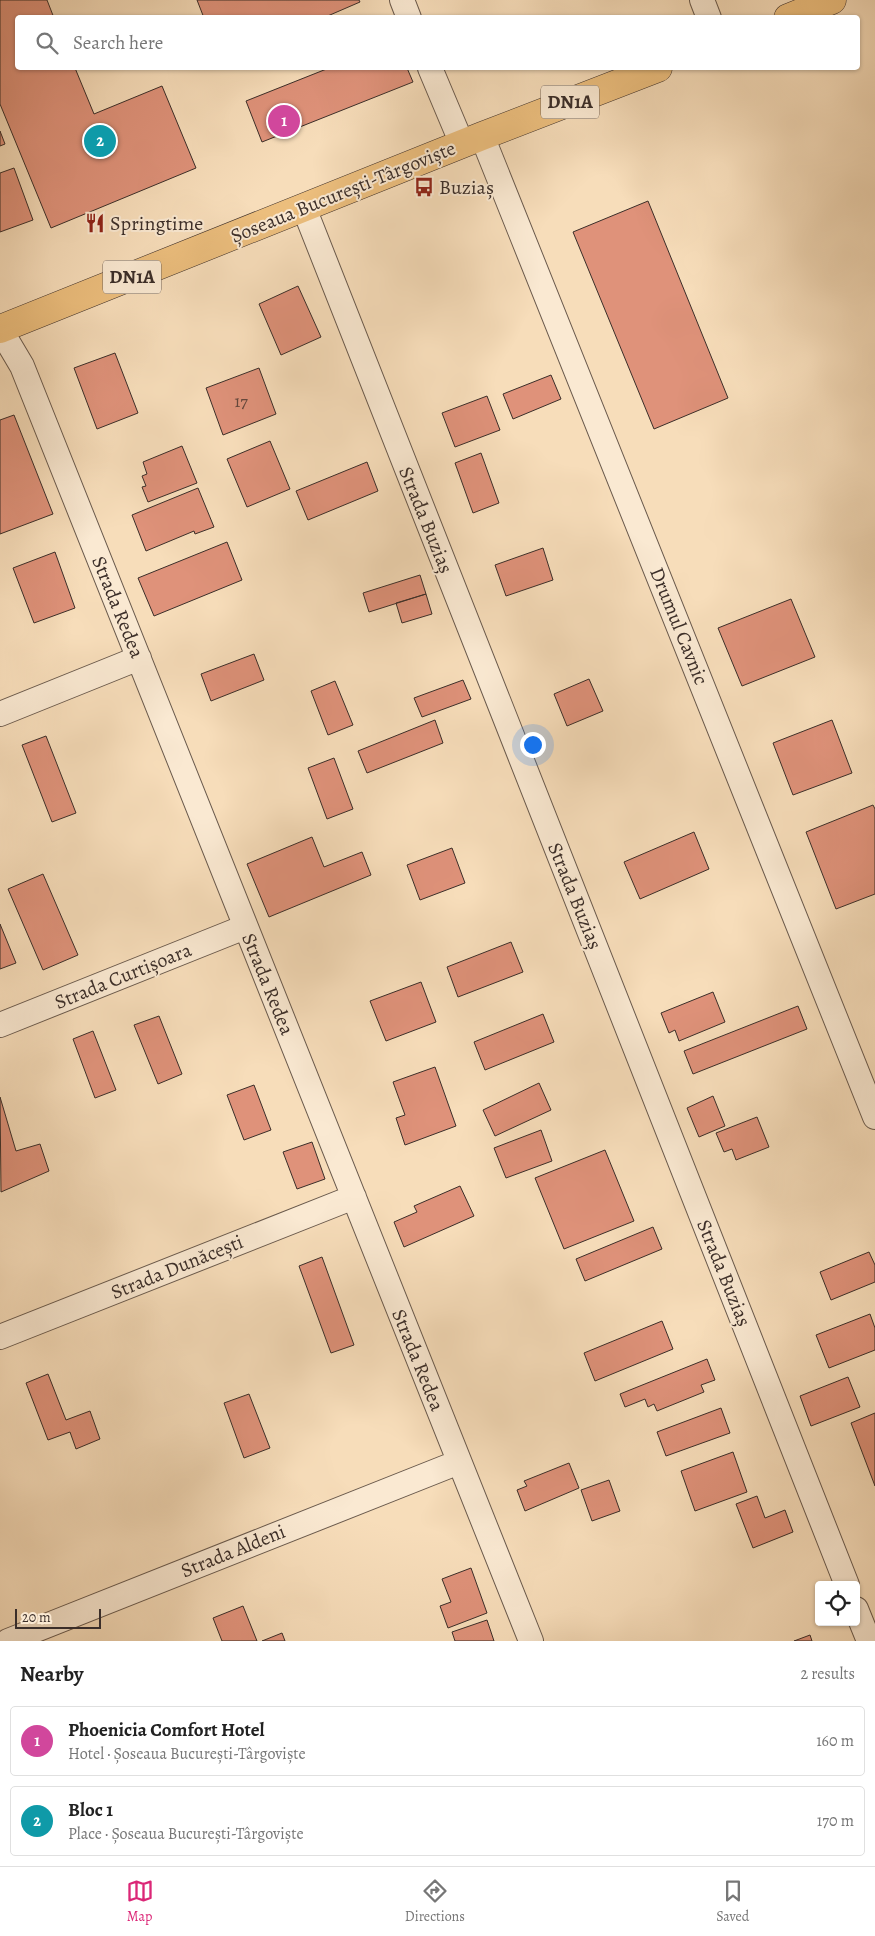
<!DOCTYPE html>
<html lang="en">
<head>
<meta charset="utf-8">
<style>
	:root { --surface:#fff; --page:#f2f2f2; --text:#222; --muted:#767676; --line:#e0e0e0; --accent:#db2777 }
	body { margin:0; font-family:Alegreya,serif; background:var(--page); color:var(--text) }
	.controls { position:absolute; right:15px; bottom:15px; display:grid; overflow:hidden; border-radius:5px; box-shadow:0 1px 4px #0004 }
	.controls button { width:45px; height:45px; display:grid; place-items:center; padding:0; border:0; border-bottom:1px solid var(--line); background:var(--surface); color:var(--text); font:25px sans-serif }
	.scale { position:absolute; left:15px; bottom:12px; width:86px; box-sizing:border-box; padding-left:5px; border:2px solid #3b2e29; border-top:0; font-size:14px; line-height:18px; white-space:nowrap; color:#3b2e29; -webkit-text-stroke:4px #fae9d2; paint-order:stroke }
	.you { position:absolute; left:532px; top:744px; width:18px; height:18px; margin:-12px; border:4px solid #fff; border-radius:50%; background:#1a73e8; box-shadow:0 0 0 8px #1a73e833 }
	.badge { display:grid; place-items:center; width:32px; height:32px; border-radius:50%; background:var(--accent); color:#fff; font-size:16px; font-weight:700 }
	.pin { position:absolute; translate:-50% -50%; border:2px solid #fff; box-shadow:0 1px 5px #0006 }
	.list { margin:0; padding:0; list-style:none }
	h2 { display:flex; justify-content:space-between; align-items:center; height:65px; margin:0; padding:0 20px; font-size:21px }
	h2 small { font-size:16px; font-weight:400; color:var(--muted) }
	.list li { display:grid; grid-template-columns:32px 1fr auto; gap:15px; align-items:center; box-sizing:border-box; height:70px; margin:0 10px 10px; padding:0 10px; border:1px solid var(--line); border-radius:5px }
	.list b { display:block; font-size:19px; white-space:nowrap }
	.list p { margin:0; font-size:16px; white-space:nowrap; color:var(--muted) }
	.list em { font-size:16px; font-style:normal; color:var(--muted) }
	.icon { flex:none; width:28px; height:28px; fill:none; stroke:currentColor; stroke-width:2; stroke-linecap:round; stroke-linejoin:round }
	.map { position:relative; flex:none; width:875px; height:1641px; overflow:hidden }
	.search { position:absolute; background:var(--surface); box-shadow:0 1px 4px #0004; left:15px; right:15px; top:15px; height:55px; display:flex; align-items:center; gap:12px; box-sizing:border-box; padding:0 18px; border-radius:5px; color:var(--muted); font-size:19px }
	.sheet { height:225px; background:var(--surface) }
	nav { display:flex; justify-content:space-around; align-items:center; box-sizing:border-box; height:70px; border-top:1px solid var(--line); background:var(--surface); font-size:14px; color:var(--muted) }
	nav a { display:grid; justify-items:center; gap:2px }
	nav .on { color:var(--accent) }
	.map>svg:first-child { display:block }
</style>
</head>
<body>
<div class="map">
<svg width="875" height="1641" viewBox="0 0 875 1641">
	<rect width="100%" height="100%" fill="#f7ddba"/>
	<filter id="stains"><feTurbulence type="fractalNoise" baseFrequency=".004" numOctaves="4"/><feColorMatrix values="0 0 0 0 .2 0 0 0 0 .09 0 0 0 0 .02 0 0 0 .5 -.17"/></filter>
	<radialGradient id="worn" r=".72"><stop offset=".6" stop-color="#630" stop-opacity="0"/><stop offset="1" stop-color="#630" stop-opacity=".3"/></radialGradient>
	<path fill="#df927a" stroke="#3b2e29" d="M0,0H47L54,18H18V68H75L94,114L162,86L196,168L51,228L0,104Z
		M197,0H359L360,2L323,18H204Z
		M329,68H407L413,82L262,142L246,101Z
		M0,131L5,144L0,146Z
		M14,168L33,220L0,232V173Z
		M648,201L728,398L654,429L573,232Z
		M298,286L321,337L281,355L259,304Z
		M115,353L138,413L97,429L74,368Z
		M259,368L276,414L223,435L206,388Z
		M551,375L561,399L513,419L503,394Z
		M487,396L500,430L455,447L442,413Z
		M14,415L53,514L0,534V420Z
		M270,441L290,489L247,507L227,459Z
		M182,446L197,483L148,502L142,487L146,486L142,476L147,474L143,462Z
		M481,453L499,503L473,513L455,463Z
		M367,462L378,491L308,520L296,491Z
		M198,488L214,527L195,534L194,531L146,551L132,515Z
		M227,542L242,580L154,616L138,578Z
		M543,548L553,580L506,596L495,565Z
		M55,552L75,608L34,623L13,568Z
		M420,575L426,594L369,612L363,593Z
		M426,594L432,614L402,623L396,603Z
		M791,599L815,657L742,686L718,628Z
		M254,654L264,680L211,701L201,674Z
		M589,679L603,711L567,726L554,694Z
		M463,680L471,699L422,717L414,698Z
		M335,681L353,725L328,735L311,691Z
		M435,720L443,743L367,773L358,751Z
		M832,720L852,773L793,795L773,743Z
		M46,736L76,813L52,822L22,745Z
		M334,758L353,809L327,819L308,768Z
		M873,805L875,809V894L836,909L806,832Z
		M694,832L709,869L640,899L624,862Z
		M312,837L324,867L362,852L371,875L269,917L247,864Z
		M452,848L465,883L420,900L407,865Z
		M43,874L78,955L43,970L8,889Z
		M0,924L16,963L0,969Z
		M511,942L523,972L458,997L447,967Z
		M421,982L436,1022L386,1041L370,1001Z
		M713,992L725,1022L679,1041L675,1030L669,1033L661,1013Z
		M798,1006L807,1029L693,1074L684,1051Z
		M543,1014L554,1042L485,1070L474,1042Z
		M159,1016L182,1074L158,1084L134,1025Z
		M93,1031L116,1090L95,1098L73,1039Z
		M435,1067L456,1126L405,1145L396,1118L405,1115L393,1082Z
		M539,1083L551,1110L495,1136L483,1110Z
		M254,1085L271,1130L244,1140L227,1095Z
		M713,1096L725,1126L699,1137L687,1108Z
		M0,1097L16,1151L40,1144L49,1171L1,1192Z
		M757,1117L769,1147L736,1160L732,1149L724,1152L716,1133Z
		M541,1130L552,1161L506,1178L494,1148Z
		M312,1142L325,1179L297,1189L283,1152Z
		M605,1150L634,1221L564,1249L535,1178Z
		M460,1186L474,1216L404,1247L394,1222L417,1212L414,1206Z
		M653,1227L662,1249L585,1281L576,1259Z
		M869,1252L875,1265V1282L831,1300L820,1272Z
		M322,1257L354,1345L331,1353L299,1266Z
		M870,1314L875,1328V1350L829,1368L816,1335Z
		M662,1321L673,1349L595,1381L584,1353Z
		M707,1359L715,1380L701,1385L704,1392L657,1411L654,1404L648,1407L645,1399L625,1407L620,1394Z
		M48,1374L66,1420L90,1411L100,1439L76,1449L70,1432L48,1440L26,1383Z
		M848,1377L860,1407L811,1426L800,1396Z
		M249,1394L270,1448L244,1458L224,1403Z
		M721,1408L730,1433L666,1456L657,1432Z
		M875,1413V1486L851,1423Z
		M733,1452L747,1492L695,1511L681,1471Z
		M569,1463L579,1488L525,1511L517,1490L527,1486L524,1481Z
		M609,1480L620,1511L592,1521L581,1490Z
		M757,1496L765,1518L785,1510L793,1532L753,1548L736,1504Z
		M471,1568L487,1613L448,1628L440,1606L451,1602L442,1579Z
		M243,1606L257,1641H222L213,1618Z
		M487,1620L494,1641H455L452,1632Z
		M282,1633L285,1641H262Z
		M810,1635L812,1641H794Z"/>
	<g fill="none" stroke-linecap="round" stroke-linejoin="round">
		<defs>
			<path id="minor" d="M402,0L409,18
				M702,0L709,18
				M430,68L462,144
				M482,136L875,1117
				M304,208L847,1585
				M0,329L22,366L531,1641
				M0,714L139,658
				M0,1025L245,927
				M0,1337L354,1197
				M856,1609L869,1641
				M8,1641L459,1462"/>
			<path id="primary" d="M788,18L832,0
				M0,329L482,136L658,68"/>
		</defs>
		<use href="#minor" stroke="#6a5a4d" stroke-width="26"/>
		<use href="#primary" stroke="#3b2e29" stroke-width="29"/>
		<use href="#minor" stroke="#fae9d2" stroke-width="24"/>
		<use href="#primary" stroke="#ecbe7d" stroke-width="28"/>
	</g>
	<defs>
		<symbol id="bus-bare" viewBox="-9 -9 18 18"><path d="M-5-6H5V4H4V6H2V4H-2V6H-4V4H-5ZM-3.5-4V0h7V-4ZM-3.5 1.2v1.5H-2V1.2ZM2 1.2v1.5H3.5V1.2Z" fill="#8f2418" stroke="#fae9d2" stroke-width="2.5" paint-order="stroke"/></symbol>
		<symbol id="restaurant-bare" viewBox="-9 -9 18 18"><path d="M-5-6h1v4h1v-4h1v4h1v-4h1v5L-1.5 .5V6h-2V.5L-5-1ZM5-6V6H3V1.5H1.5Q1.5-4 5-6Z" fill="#8f2418" stroke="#fae9d2" stroke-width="2.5" paint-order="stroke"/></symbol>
	</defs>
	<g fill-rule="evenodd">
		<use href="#bus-bare" x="410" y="173" width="28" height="28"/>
		<use href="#restaurant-bare" x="81" y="209" width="28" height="28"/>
	</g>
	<g text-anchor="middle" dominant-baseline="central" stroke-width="4" stroke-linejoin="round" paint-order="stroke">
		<g font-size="18" fill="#64473d">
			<text x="241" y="401">17</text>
		</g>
		<g fill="#fae9d2" stroke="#74665c" stroke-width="1">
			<rect x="541" y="85.5" width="58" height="33" rx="4"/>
			<rect x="103" y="260.5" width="58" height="33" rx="4"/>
		</g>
		<g font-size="19" font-weight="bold" fill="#3b2e29">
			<text x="570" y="102">DN1A</text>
			<text x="132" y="277">DN1A</text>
		</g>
		<g font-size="20" fill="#3b2e29" stroke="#fae9d2" text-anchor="start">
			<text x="439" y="187">Buziaș</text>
			<text x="110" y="223">Springtime</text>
		</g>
		<g font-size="20" fill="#3b2e29" stroke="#fae9d2">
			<text transform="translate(343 192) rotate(-22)">Șoseaua București-Târgoviște</text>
			<text transform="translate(426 520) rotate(68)">Strada Buziaș</text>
			<text transform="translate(118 607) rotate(68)">Strada Redea</text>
			<text transform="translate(679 626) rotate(68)">Drumul Cavnic</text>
			<text transform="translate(575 896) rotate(68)">Strada Buziaș</text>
			<text transform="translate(123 976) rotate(-22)">Strada Curtișoara</text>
			<text transform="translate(268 984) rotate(68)">Strada Redea</text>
			<text transform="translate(177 1267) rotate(-22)">Strada Dunăcești</text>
			<text transform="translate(724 1273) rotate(68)">Strada Buziaș</text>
			<text transform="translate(418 1360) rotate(68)">Strada Redea</text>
			<text transform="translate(233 1551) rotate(-22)">Strada Aldeni</text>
		</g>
	</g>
	<rect width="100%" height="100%" filter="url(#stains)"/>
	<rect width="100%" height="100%" fill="url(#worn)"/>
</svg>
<div class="controls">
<button><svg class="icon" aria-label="locate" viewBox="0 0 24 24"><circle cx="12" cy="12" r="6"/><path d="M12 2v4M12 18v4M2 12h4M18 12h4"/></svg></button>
</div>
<div class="scale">20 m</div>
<div class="you"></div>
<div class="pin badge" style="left:284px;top:121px;background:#d1479c">1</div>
<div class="pin badge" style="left:100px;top:141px;background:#0f9aa8">2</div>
<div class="search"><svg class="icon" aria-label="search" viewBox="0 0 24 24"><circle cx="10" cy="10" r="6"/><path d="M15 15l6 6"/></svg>Search here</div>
</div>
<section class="sheet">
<h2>Nearby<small>2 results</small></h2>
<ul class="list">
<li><span class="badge" style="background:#d1479c">1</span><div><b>Phoenicia Comfort Hotel</b><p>Hotel · Șoseaua București-Târgoviște</p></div><em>160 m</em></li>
<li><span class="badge" style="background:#0f9aa8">2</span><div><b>Bloc 1</b><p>Place · Șoseaua București-Târgoviște</p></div><em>170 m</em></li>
</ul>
</section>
<nav>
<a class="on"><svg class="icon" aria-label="map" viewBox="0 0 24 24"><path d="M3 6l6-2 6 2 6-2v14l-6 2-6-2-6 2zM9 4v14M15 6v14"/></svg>Map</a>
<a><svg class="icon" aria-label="directions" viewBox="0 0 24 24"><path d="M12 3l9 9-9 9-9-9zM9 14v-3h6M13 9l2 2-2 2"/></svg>Directions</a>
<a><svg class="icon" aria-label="saved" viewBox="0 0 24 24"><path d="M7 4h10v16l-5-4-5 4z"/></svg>Saved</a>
</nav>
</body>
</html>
